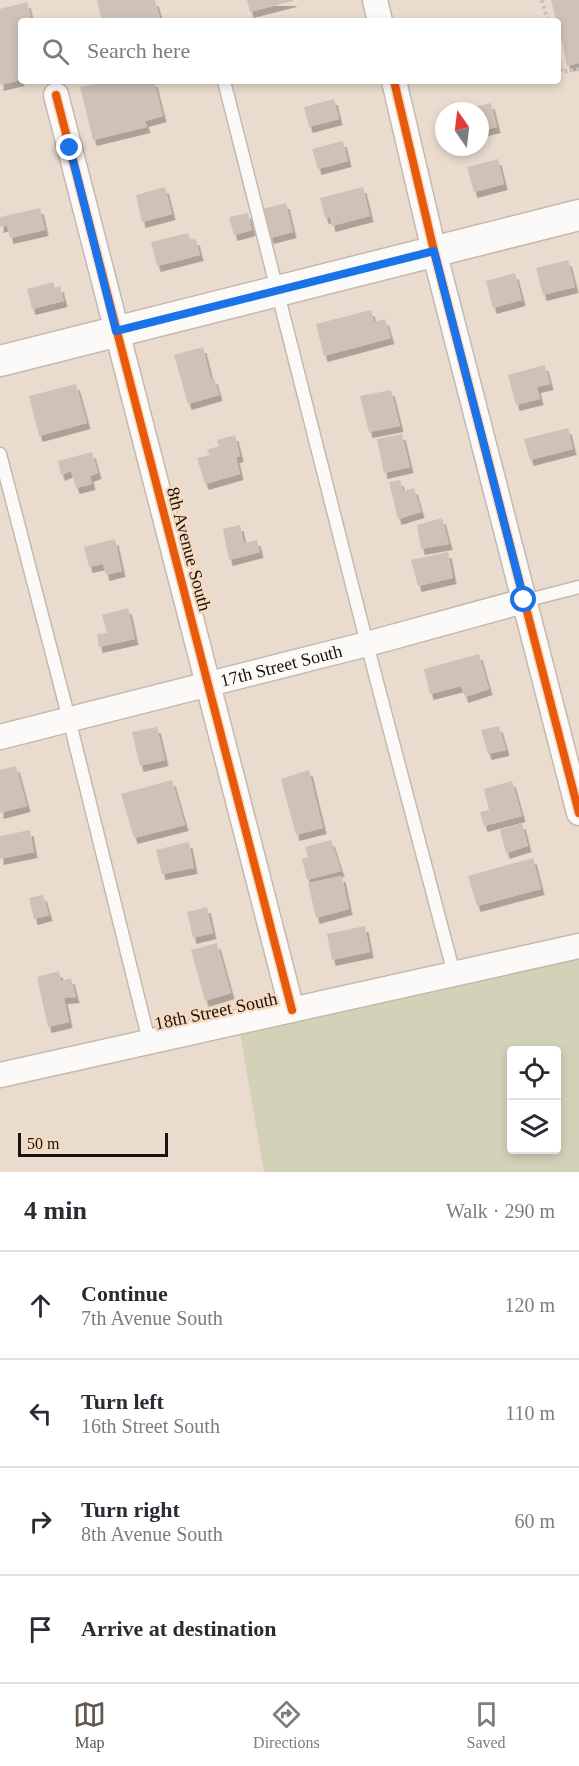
<!DOCTYPE html>
<html lang="en">
<head>
<meta charset="utf-8">
<style>
	:root { --surface:#fff; --page:#f7f7f7; --text:#2b2b33; --muted:#7c7c81; --line:#e1e1e2; --accent:#62584d }
	body { margin:0; font-family:"Times New Roman",serif; background:var(--page); color:var(--text) }
	.controls { position:absolute; right:18px; bottom:18px; display:grid; overflow:hidden; border-radius:6px; box-shadow:0 3px 9px #0003 }
	.controls button { width:54px; height:54px; display:grid; place-items:center; padding:0; border:0; border-bottom:2px solid var(--line); background:var(--surface); color:var(--text); font:30px sans-serif }
	.compass { position:absolute; left:435px; top:102px; width:54px; height:54px; border-radius:50%; background:var(--surface); box-shadow:0 3px 9px #0003; rotate:346deg }
	.scale { position:absolute; left:18px; bottom:15px; width:150px; box-sizing:border-box; padding-left:6px; border:3px solid #1a1108; border-top:0; font-size:16px; line-height:21px; white-space:nowrap; color:#1a1108; -webkit-text-stroke:4px #f6dbc0; paint-order:stroke }
	.stop { position:absolute; width:18px; height:18px; margin:-14px; border:4px solid #1a73e8; border-radius:50%; background:#fff }
	.stop.end { background:#1a73e8; border-color:#fff; box-shadow:0 2px 6px #0008 }
	.list { margin:0; padding:0; list-style:none }
	h2 { display:flex; justify-content:space-between; align-items:center; height:78px; margin:0; padding:0 24px; font-size:26px }
	h2 small { font-size:20px; font-weight:400; color:var(--muted) }
	.list li { display:grid; grid-template-columns:39px 1fr auto; gap:18px; align-items:center; box-sizing:border-box; height:108px; padding:0 24px; border-top:2px solid var(--line) }
	.list b { display:block; font-size:22px; white-space:nowrap }
	.list p { margin:0; font-size:20px; white-space:nowrap; color:var(--muted) }
	.list em { font-size:20px; font-style:normal; color:var(--muted) }
	.icon { flex:none; width:33px; height:33px; fill:none; stroke:currentColor; stroke-width:2; stroke-linecap:round; stroke-linejoin:round }
	.map { position:relative; flex:none; width:579px; height:1172px; overflow:hidden }
	.search { position:absolute; background:var(--surface); box-shadow:0 3px 9px #0003; left:18px; right:18px; top:18px; height:66px; display:flex; align-items:center; gap:15px; box-sizing:border-box; padding:0 21px; border-radius:6px; color:var(--muted); font-size:22px }
	.sheet { height:510px; background:var(--surface) }
	nav { display:flex; justify-content:space-around; align-items:center; box-sizing:border-box; height:84px; border-top:2px solid var(--line); background:var(--surface); font-size:16px; color:var(--muted) }
	nav a { display:grid; justify-items:center; gap:3px }
	nav .on { color:var(--accent) }
	.map>svg:first-child { display:block }
</style>
</head>
<body>
<div class="map">
<svg width="579" height="1172" viewBox="0 0 579 1172">
	<defs>
		<filter id="shadow"><feDropShadow dx="3.5" dy="6" stdDeviation="0" flood-color="#0004"/></filter>
	</defs>
	<rect width="100%" height="100%" fill="#e9dbcd"/>
	<path fill="#d4d1b9" fill-rule="evenodd" d="M579,955V1172H264L239,1027ZM512,1050H556V1150H512Z"/>
	<path fill="#cec2b8" filter="url(#shadow)" d="M100,0H155L161,21H102L97,1Z
		M247,0H293V1L250,12Z
		M551,0H579V63L567,66L558,21H556Z
		M27,2L32,21H21V80L0,85V9Z
		M107,81H154L163,116L145,121L147,127L93,140L80,87Z
		M334,99L339,119L309,127L304,107Z
		M491,103L497,127L480,131V111L463,110Z
		M343,141L348,161L318,169L312,149Z
		M498,159L504,184L474,192L467,167Z
		M165,187L172,214L142,222L136,195Z
		M363,187L370,216L332,226L330,217L325,218L320,198Z
		M286,203L293,232L270,238L262,209Z
		M40,208L45,230L10,238L7,225L0,227V217Z
		M248,213L252,230L234,235L229,217Z
		M188,233L190,240L196,239L200,255L157,266L151,242Z
		M568,260L575,287L543,295L536,268Z
		M515,273L522,300L493,308L486,281Z
		M53,282L55,288L60,286L64,301L32,309L27,289Z
		M371,310L374,322L385,319L391,338L324,356L316,324Z
		M203,347L211,379L214,378L219,395L188,404L174,355Z
		M545,365L550,384L537,387L540,399L516,405L508,375Z
		M76,384L87,423L39,436L29,396Z
		M391,390L400,426L369,432L360,396Z
		M568,428L573,449L530,460L524,439Z
		M402,434L410,467L384,473L377,439Z
		M235,435L240,456L236,457L240,474L205,484L197,458L210,455L207,450L219,446L217,440Z
		M92,452L98,473L90,476L92,484L76,488L71,471L61,475L58,461Z
		M400,480L403,491L414,488L421,512L398,519L389,482Z
		M442,518L449,544L421,549L417,525Z
		M240,525L244,543L257,540L260,552L229,560L223,529Z
		M115,539L122,571L106,575L103,564L89,567L84,547Z
		M448,552L453,578L418,586L411,560Z
		M128,608L135,639L99,647L97,634L107,633L102,615Z
		M479,654L489,689L465,697L461,686L430,694L424,669Z
		M499,726L506,750L488,754L481,730Z
		M157,727L165,760L140,766L132,732Z
		M16,766L27,806L0,813V770Z
		M309,770L323,828L296,835L281,779Z
		M172,780L185,825L134,838L121,794Z
		M512,781L522,816L484,826L480,812L489,810L484,789Z
		M522,823L528,846L506,853L500,830Z
		M30,830L34,852L0,859V836Z
		M331,840L341,871L307,880L302,859L308,857L305,847Z
		M189,842L194,868L162,874L156,850Z
		M533,858L541,889L477,906L468,876Z
		M342,876L349,909L316,918L308,883Z
		M43,895L49,915L34,919L29,898Z
		M207,907L213,933L193,938L187,912Z
		M365,926L370,952L332,960L327,934Z
		M217,943L231,993L205,1001L191,950Z
		M59,971L61,981L71,978L76,997L64,998L69,1022L48,1027L37,977Z"/>
	<g fill="none" stroke-linecap="round" stroke-linejoin="round">
		<defs>
			<path id="service" d="M224,81L367,644L454,974
				M0,454L69,719L149,1041
				M524,601L579,587"/>
			<g id="minor">
				<path d="M375,0L380,21"/>
				<path d="M394,81L434,251L579,813"/>
				<path d="M56,95L292,1010"/>
				<path id="s1" d="M0,737L367,644L524,601"/>
				<path d="M0,1075L579,946"/>
			</g>
			<path id="tertiary" d="M0,361L579,215"/>
		</defs>
		<use href="#service" stroke="#c5b9ae" stroke-width="15"/>
		<use href="#minor" stroke="#c5b9ae" stroke-width="27"/>
		<use href="#tertiary" stroke="#c5b9ae" stroke-width="33"/>
		<path stroke="#c6c1bc" stroke-width="4" stroke-dasharray="3 3" stroke-linecap="butt" d="M542,0L548,21
			M558,57L562,72L579,69"/>
		<use href="#service" stroke="#fcfaf8" stroke-width="12"/>
		<use href="#minor" stroke="#fcfaf8" stroke-width="24"/>
		<use href="#tertiary" stroke="#fcfaf8" stroke-width="30"/>
		<defs>
			<path id="cycleway" d="M394,81L434,251L579,813
				M56,95L292,1010"/>
		</defs>
		<use href="#cycleway" stroke="#f6dbc0" stroke-width="11"/>
		<use href="#cycleway" stroke="#e8590c" stroke-width="8"/>
	</g>
	<g fill="none" stroke-linecap="round" stroke-linejoin="round">
		<path stroke="#1a73e8" stroke-width="8" d="M70,148L116,331L434,251L524,600"/>
	</g>
	<g text-anchor="middle" dominant-baseline="central" stroke-width="5" stroke-linejoin="round" paint-order="stroke">
		<g font-size="18" fill="#1a1108" stroke="#f6dbc0">
			<text transform="translate(189 549) rotate(75)">8th Avenue South</text>
			<text stroke="none"><textPath href="#s1" startOffset="290">17th Street South</textPath></text>
			<text transform="translate(216 1011) rotate(-12)">18th Street South</text>
		</g>
	</g>
</svg>
<div class="controls">
<button><svg class="icon" aria-label="locate" viewBox="0 0 24 24"><circle cx="12" cy="12" r="6"/><path d="M12 2v4M12 18v4M2 12h4M18 12h4"/></svg></button>
<button><svg class="icon" aria-label="layers" viewBox="0 0 24 24"><path d="M12 4l9 5-9 5-9-5zM3 14l9 5 9-5"/></svg></button>
</div>
<svg class="compass" viewBox="-18 -18 36 36"><path d="M0-13l5 13h-10z" fill="#e53935"/><path d="M0 13l5-13h-10z" fill="#7c7c81"/></svg>
<div class="scale">50 m</div>
<div class="stop" style="left:524px;top:600px"></div>
<div class="stop end" style="left:70px;top:148px"></div>
<div class="search"><svg class="icon" aria-label="search" viewBox="0 0 24 24"><circle cx="10" cy="10" r="6"/><path d="M15 15l6 6"/></svg>Search here</div>
</div>
<section class="sheet">
<h2>4 min<small>Walk · 290 m</small></h2>
<ul class="list">
<li><svg class="icon" aria-label="ahead" viewBox="0 0 24 24"><path d="M12 20V5M6 11l6-6 6 6"/></svg><div><b>Continue</b><p>7th Avenue South</p></div><em>120 m</em></li>
<li><svg class="icon" aria-label="left" viewBox="0 0 24 24"><path d="M17 20v-9H6M10 6l-5 5 5 5"/></svg><div><b>Turn left</b><p>16th Street South</p></div><em>110 m</em></li>
<li><svg class="icon" aria-label="right" viewBox="0 0 24 24"><path d="M7 20v-9h11M14 6l5 5-5 5"/></svg><div><b>Turn right</b><p>8th Avenue South</p></div><em>60 m</em></li>
<li><svg class="icon" aria-label="arrive" viewBox="0 0 24 24"><path d="M6 21V4h12l-3 4 3 4H6"/></svg><div><b>Arrive at destination</b></div></li>
</ul>
</section>
<nav>
<a class="on"><svg class="icon" aria-label="map" viewBox="0 0 24 24"><path d="M3 6l6-2 6 2 6-2v14l-6 2-6-2-6 2zM9 4v14M15 6v14"/></svg>Map</a>
<a><svg class="icon" aria-label="directions" viewBox="0 0 24 24"><path d="M12 3l9 9-9 9-9-9zM9 14v-3h6M13 9l2 2-2 2"/></svg>Directions</a>
<a><svg class="icon" aria-label="saved" viewBox="0 0 24 24"><path d="M7 4h10v16l-5-4-5 4z"/></svg>Saved</a>
</nav>
</body>
</html>
